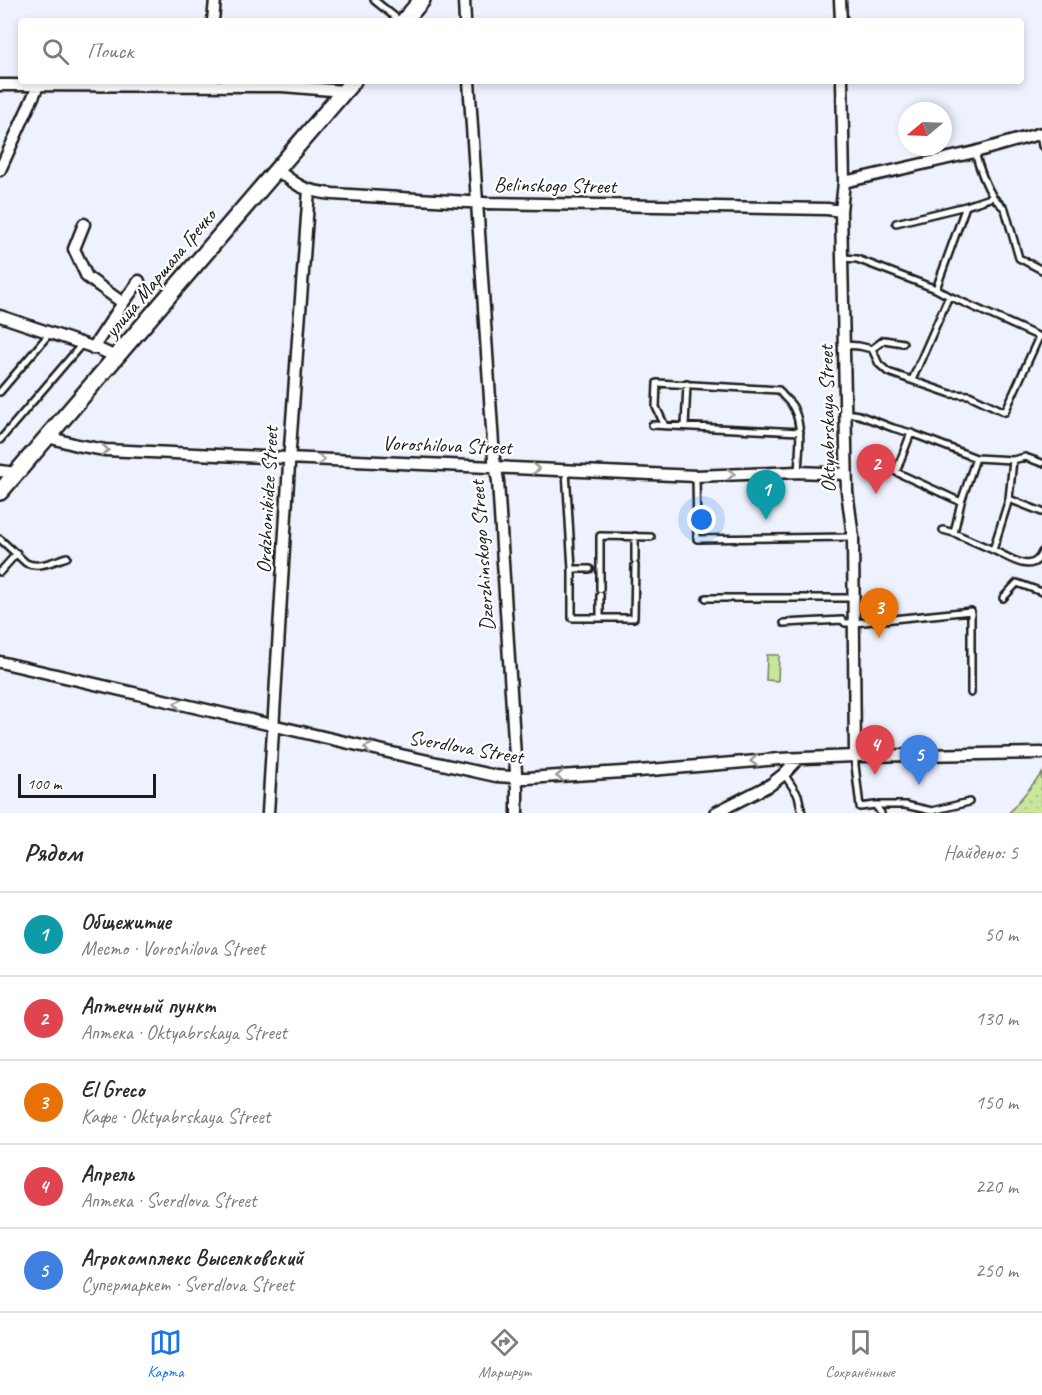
<!DOCTYPE html>
<html lang="ru">
<head>
<meta charset="utf-8">
<style>
	:root { --surface:#fff; --page:#f2f2f3; --text:#2b2b33; --muted:#7c7c81; --line:#e1e1e2; --accent:#1a73e8 }
	body { margin:0; font-family:Caveat,sans-serif; background:var(--page); color:var(--text) }
	.compass { position:absolute; left:898px; top:102px; width:54px; height:54px; border-radius:50%; background:var(--surface); box-shadow:0 3px 9px #0003; rotate:251deg }
	.scale { position:absolute; left:18px; bottom:15px; width:138px; box-sizing:border-box; padding-left:6px; border:3px solid #1c1c1c; border-top:0; font-size:16px; line-height:21px; white-space:nowrap; color:#1c1c1c; -webkit-text-stroke:4px #fff; paint-order:stroke }
	.you { position:absolute; left:702px; top:520px; width:21px; height:21px; margin:-15px; border:4px solid #fff; border-radius:50%; background:#1a73e8; box-shadow:0 0 0 9px #1a73e833 }
	.badge { display:grid; place-items:center; width:39px; height:39px; border-radius:50%; background:var(--accent); color:#fff; font-size:20px; font-weight:700 }
	.pin { position:absolute; translate:-50% -50px; filter:drop-shadow(0 2px 3px #0008) }
	.pin::after { content:''; position:absolute; top:32px; width:21px; height:18px; background:inherit; clip-path:polygon(0 0,100% 0,50% 100%) }
	.list { margin:0; padding:0; list-style:none }
	h2 { display:flex; justify-content:space-between; align-items:center; height:78px; margin:0; padding:0 24px; font-size:26px }
	h2 small { font-size:20px; font-weight:400; color:var(--muted) }
	.list li { display:grid; grid-template-columns:39px 1fr auto; gap:18px; align-items:center; box-sizing:border-box; height:84px; padding:0 24px; border-top:2px solid var(--line) }
	.list b { display:block; font-size:22px; white-space:nowrap }
	.list p { margin:0; font-size:20px; white-space:nowrap; color:var(--muted) }
	.list em { font-size:20px; font-style:normal; color:var(--muted) }
	.icon { flex:none; width:33px; height:33px; fill:none; stroke:currentColor; stroke-width:2; stroke-linecap:round; stroke-linejoin:round }
	.map { position:relative; flex:none; width:1042px; height:813px; overflow:hidden }
	.search { position:absolute; background:var(--surface); box-shadow:0 3px 9px #0003; left:18px; right:18px; top:18px; height:66px; display:flex; align-items:center; gap:15px; box-sizing:border-box; padding:0 21px; border-radius:6px; color:var(--muted); font-size:22px }
	.sheet { height:498px; background:var(--surface) }
	nav { display:flex; justify-content:space-around; align-items:center; box-sizing:border-box; height:84px; border-top:2px solid var(--line); background:var(--surface); font-size:16px; color:var(--muted) }
	nav a { display:grid; justify-items:center; gap:3px }
	nav .on { color:var(--accent) }
	.map>svg:first-child { display:block }
</style>
</head>
<body>
<div class="map">
<svg width="1042" height="813" viewBox="0 0 1042 813">
	<defs>
		<pattern id="park-dots" width="8" height="8" patternUnits="userSpaceOnUse" patternTransform="scale(1.5)"><rect width="8" height="8" fill="#cae59c"/><path d="M2 2h.1M6 6h.1" fill="none" stroke="#adc486" stroke-width="1.8" stroke-linecap="round"/></pattern>
	</defs>
	<rect width="100%" height="100%" fill="#eef2fe"/>
	<filter id="ink" filterUnits="userSpaceOnUse"><feTurbulence type="fractalNoise" baseFrequency=".0167" numOctaves="2"/><feDisplacementMap in="SourceGraphic" scale="12" xChannelSelector="R" yChannelSelector="G"/><feConvolveMatrix kernelMatrix="1 2 1 2 8 2 1 2 1" color-interpolation-filters="sRGB"/></filter>
	<g filter="url(#ink)">
		<path fill="url(#park-dots)" stroke="#73805c" stroke-width="1.5" d="M1042,773V813H1009Z"/>
		<path fill="#cae59c" stroke="#73805c" stroke-width="1.5" d="M767,655H779L778,681L766,680Z"/>
		<g fill="none" stroke-linecap="round" stroke-linejoin="round">
			<defs>
				<path id="lane" d="M374,0L400,21
					M1040,133L1042,146
					M975,152C979,168 984,182 993,197
					M896,223L966,206L993,197L1005,209L1019,258L1042,270
					M843,258L857,259L936,289L949,296L1040,337
					M936,289L966,206
					M844,345L859,346L872,349L879,364L888,372L951,394L969,395L1005,412L1039,337
					M872,349L884,340L903,343
					M912,380L949,296
					M0,392L50,333
					M846,413L859,415L893,428L911,433L976,458L1013,460L1025,457L1042,463
					M652,425L800,432
					M665,426L656,407L657,383L779,390C783,398 791,401 794,409C803,427 799,452 798,472
					M685,427L687,384
					M911,433L896,472L961,502L976,458
					M0,440L82,344
					M1013,460L1009,499L993,550C1009,557 1033,576 1042,552
					M566,471L572,569V618H634L635,565
					M696,476L697,539L853,537
					M1009,499L1042,512
					M943,530L954,533L993,550
					M954,533L961,502
					M0,539L26,563C39,569 54,561 67,557
					M635,560V536
					M572,569H590
					M0,572L17,553
					M600,589V536L651,537
					M706,598H854
					M1003,598L1017,583L1042,592
					M600,618V595
					M784,623L842,620L845,623H854L971,611V693
					M855,756V765L860,807L875,805H905L932,811L969,802
					M784,774L798,795L802,813
					M875,805L881,813"/>
				<path id="street" d="M464,0L465,21
					M840,0L841,21
					M213,21L215,0
					M469,81L494,459L498,481L517,789V813
					M842,81L844,182L841,211L847,491L853,537L855,756
					M0,85L282,86L344,91
					M276,169C299,187 304,191 333,194L485,203L827,209L841,211
					M0,170L38,86
					M844,182L975,152L1042,133
					M84,224L74,249L87,277L123,303
					M0,316L101,350L116,357
					M93,348L123,303L139,281
					M48,437L77,445L105,450L696,476L798,472L846,474
					M0,471L16,473
					M0,662L401,755L496,776L527,778L639,771L779,759L855,756L1042,753
					M268,813L290,448L309,190
					M715,813L770,785L784,774L798,759"/>
				<path id="secondary" d="M404,21L422,0
					M0,492L353,81"/>
			</defs>
			<use href="#lane" stroke="#1c1c1c" stroke-width="10"/>
			<use href="#street" stroke="#1c1c1c" stroke-width="15"/>
			<use href="#secondary" stroke="#1c1c1c" stroke-width="20"/>
			<use href="#lane" stroke="#fff" stroke-width="5"/>
			<use href="#street" stroke="#fff" stroke-width="10"/>
			<use href="#secondary" stroke="#fff" stroke-width="15"/>
		</g>
		<defs><path id="oneway-chevron" d="M-2-3.5L2.5 0L-2 3.5" fill="none" stroke-width="1.6" stroke-linecap="round" stroke-linejoin="round" transform="scale(1.5)"/></defs>
		<g stroke="#999">
			<use href="#oneway-chevron" transform="translate(105 450) rotate(5)"/>
			<use href="#oneway-chevron" transform="translate(321 460) rotate(2)"/>
			<use href="#oneway-chevron" transform="translate(536 469) rotate(3)"/>
			<use href="#oneway-chevron" transform="translate(731 474) rotate(-2)"/>
			<use href="#oneway-chevron" transform="translate(178 704) rotate(-167)"/>
			<use href="#oneway-chevron" transform="translate(368 748) rotate(-167)"/>
			<use href="#oneway-chevron" transform="translate(754 761) rotate(175)"/>
			<use href="#oneway-chevron" transform="translate(560 776) rotate(176)"/>
		</g>
	</g>
	<g text-anchor="middle" dominant-baseline="central" stroke-width="4.5" stroke-linejoin="round" paint-order="stroke">
		<g font-size="21" fill="#1c1c1c" stroke="#fff">
			<text transform="translate(555 185) rotate(1)">Belinskogo Street</text>
			<text transform="translate(160 273) rotate(-50)">улица Маршала Гречко</text>
			<text transform="translate(827 419) rotate(-91)">Oktyabrskaya Street</text>
			<text transform="translate(447 445) rotate(2)">Voroshilova Street</text>
			<text transform="translate(267 500) rotate(-87)">Ordzhonikidze Street</text>
			<text transform="translate(482 556) rotate(-94)">Dzerzhinskogo Street</text>
			<text transform="translate(466 747) rotate(10)">Sverdlova Street</text>
		</g>
	</g>
</svg>
<svg class="compass" viewBox="-18 -18 36 36"><path d="M0-13l5 13h-10z" fill="#e53935"/><path d="M0 13l5-13h-10z" fill="#7c7c81"/></svg>
<div class="scale">100 m</div>
<div class="you"></div>
<div class="pin badge" style="left:766px;top:520px;background:#0f9aa8">1</div>
<div class="pin badge" style="left:876px;top:494px;background:#e0444e">2</div>
<div class="pin badge" style="left:879px;top:638px;background:#e8710a">3</div>
<div class="pin badge" style="left:875px;top:775px;background:#e0444e">4</div>
<div class="pin badge" style="left:919px;top:785px;background:#3f7fe0">5</div>
<div class="search"><svg class="icon" aria-label="search" viewBox="0 0 24 24"><circle cx="10" cy="10" r="6"/><path d="M15 15l6 6"/></svg>Поиск</div>
</div>
<section class="sheet">
<h2>Рядом<small>Найдено: 5</small></h2>
<ul class="list">
<li><span class="badge" style="background:#0f9aa8">1</span><div><b>Общежитие</b><p>Место · Voroshilova Street</p></div><em>50 m</em></li>
<li><span class="badge" style="background:#e0444e">2</span><div><b>Аптечный пункт</b><p>Аптека · Oktyabrskaya Street</p></div><em>130 m</em></li>
<li><span class="badge" style="background:#e8710a">3</span><div><b>El Greco</b><p>Кафе · Oktyabrskaya Street</p></div><em>150 m</em></li>
<li><span class="badge" style="background:#e0444e">4</span><div><b>Апрель</b><p>Аптека · Sverdlova Street</p></div><em>220 m</em></li>
<li><span class="badge" style="background:#3f7fe0">5</span><div><b>Агрокомплекс Выселковский</b><p>Супермаркет · Sverdlova Street</p></div><em>250 m</em></li>
</ul>
</section>
<nav>
<a class="on"><svg class="icon" aria-label="map" viewBox="0 0 24 24"><path d="M3 6l6-2 6 2 6-2v14l-6 2-6-2-6 2zM9 4v14M15 6v14"/></svg>Карта</a>
<a><svg class="icon" aria-label="directions" viewBox="0 0 24 24"><path d="M12 3l9 9-9 9-9-9zM9 14v-3h6M13 9l2 2-2 2"/></svg>Маршрут</a>
<a><svg class="icon" aria-label="saved" viewBox="0 0 24 24"><path d="M7 4h10v16l-5-4-5 4z"/></svg>Сохранённые</a>
</nav>
</body>
</html>
